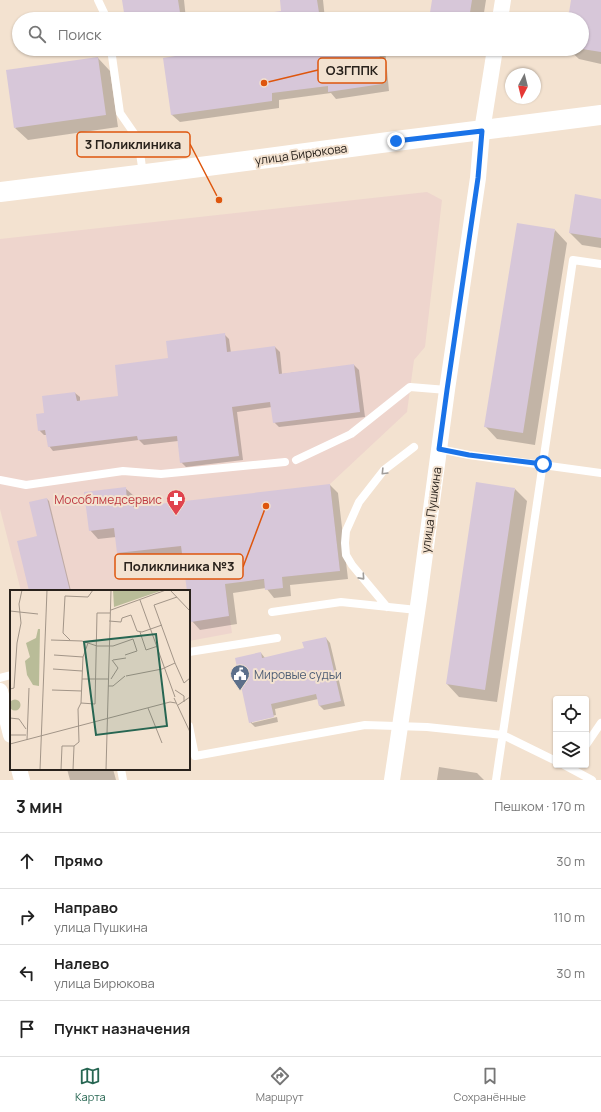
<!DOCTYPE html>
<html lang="ru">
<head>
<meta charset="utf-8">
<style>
	:root { --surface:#fff; --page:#f2f2f2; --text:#222; --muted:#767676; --line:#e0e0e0; --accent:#276652 }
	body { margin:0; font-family:Manrope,sans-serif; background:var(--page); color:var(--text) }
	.controls { position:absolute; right:12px; bottom:12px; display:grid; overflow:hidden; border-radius:4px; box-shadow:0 1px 3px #0004 }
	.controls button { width:36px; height:36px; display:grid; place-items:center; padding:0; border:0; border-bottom:1px solid var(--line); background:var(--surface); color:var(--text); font:20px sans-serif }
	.compass { position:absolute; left:505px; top:68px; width:36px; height:36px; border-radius:50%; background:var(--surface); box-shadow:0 1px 3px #0004; rotate:187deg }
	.stop { position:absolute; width:12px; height:12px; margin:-9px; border:3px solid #1a73e8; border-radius:50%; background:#fff }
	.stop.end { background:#1a73e8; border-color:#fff; box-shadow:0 1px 4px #0008 }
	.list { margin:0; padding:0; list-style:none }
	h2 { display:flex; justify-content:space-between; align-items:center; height:52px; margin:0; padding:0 16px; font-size:17px }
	h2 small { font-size:13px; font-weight:400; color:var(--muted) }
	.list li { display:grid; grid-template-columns:26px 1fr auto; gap:12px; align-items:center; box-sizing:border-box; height:56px; padding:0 16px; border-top:1px solid var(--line) }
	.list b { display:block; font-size:15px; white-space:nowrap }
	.list p { margin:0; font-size:13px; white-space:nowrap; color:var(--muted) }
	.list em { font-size:13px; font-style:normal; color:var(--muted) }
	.icon { flex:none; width:22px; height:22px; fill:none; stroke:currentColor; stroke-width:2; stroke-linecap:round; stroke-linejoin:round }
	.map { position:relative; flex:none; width:601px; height:780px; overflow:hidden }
	.search { position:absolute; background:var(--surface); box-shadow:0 1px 3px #0004; left:12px; right:12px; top:12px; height:44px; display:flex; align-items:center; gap:10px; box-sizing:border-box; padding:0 14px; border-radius:22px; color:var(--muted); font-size:15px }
	.sheet { height:276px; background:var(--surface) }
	nav { display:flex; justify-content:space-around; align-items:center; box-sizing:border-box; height:56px; border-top:1px solid var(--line); background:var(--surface); font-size:11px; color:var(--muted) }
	nav a { display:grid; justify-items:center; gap:2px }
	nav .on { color:var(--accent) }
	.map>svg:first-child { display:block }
</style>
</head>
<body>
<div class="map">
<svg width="601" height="780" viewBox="0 0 601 780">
	<rect width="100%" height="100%" fill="#f3e2d0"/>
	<path fill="#eed5cd" d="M427,192L442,200L425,347L414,360L407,412L330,484L340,571L282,577L265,590L264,580L252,581L247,538L219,542L232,633L189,641V591H21L0,509V239Z"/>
	<path fill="#0003" d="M123,0H184L186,19H126Z
		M281,0H323L325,19H262L282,12Z
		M433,0H486L483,19H430Z
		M572,0H601V64L579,59L568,49H582V19H569Z
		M224,49H385L389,91L336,99L331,93L279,100V108L180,122L172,115L164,59Z
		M462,49H478V51Z
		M98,58L110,71L118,127L28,140L15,128Z
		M601,200V248L582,245L570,233Z
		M555,230L567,243L535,445L497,439L485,426Z
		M224,334L229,339L231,353L275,347L280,352L282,374L354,365L359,370L365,417L279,427L274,422L272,407L237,412L243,460L186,467L181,462L178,441L144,445L139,440L53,451L49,446L47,435H44L39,430L46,414L75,393L80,397V402L120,397L169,359Z
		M330,485L338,493L348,579L290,585L291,596L283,597L274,598L266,588L233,593L237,624L200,630L192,621L189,602V591H188L183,555L127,561L118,553L116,537L98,539L90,530L125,488L134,496L135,505L137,508Z
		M515,489L527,501L497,702L459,697L447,684Z
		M47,499L49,501L71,591H30L38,537Z
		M326,638L330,643L345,706L324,710L319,705L318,699L275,709L276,715L252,721V723L277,717L278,722L255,727L250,722L261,653L265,658L305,649Z
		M439,767L477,773L484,780H437Z
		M67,769H113L116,780H70Z"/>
	<path fill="#d7c7d9" d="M122,0H178L181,19H125Z
		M280,0H317L320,19H261V14L281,11Z
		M432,0H472L469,19H429Z
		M571,0H601V52L582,49V19H568Z
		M218,49H379L382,84L328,92V86L272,93V101L171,115L163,58Z
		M98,57L106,115L14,128L6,70Z
		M575,194L601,199V238L569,233Z
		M517,223L555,229L523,433L484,427Z
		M225,333L227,352L275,346L279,374L354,364L360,412L273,423L270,402L232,407L239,456L180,463L177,436L138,440L137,436L48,447L45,430L38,431L36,414L44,413L42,396L75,392L77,401L118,396L115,365L168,358L166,341Z
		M476,482L515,488L485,690L446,684Z
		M330,484L340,571L282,577L283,588L265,590L264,579L225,584L229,616L191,622L189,610V591H187L181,546L117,553L114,528L89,531L84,492L126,487L127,502L133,501V507Z
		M47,498L70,591H29L17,541L37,536L29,502Z
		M326,637L341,701L319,706L316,694L271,704L274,717L249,723L235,658L261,652L262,658L304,648L302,642Z"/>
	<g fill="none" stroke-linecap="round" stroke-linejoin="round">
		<path stroke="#fff" stroke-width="8" d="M98,0L107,19
			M111,49L120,113L138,139L143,174
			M439,449L469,455L601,473
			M296,460L351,434L410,387L447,390
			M0,480L26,485L123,471L161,474L285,462
			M387,607L352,565L346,555L345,543L346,531L359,502L384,470L414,447
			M272,612L341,602L417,610
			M189,652L277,638
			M0,678L11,675
			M189,726L195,756L365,725L427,727L503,735L556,761
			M586,745L601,723
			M564,765L592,780
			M121,769L123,780
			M496,780L573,260L601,264"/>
		<path stroke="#fff" stroke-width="16" d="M500,19L503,0
			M0,691L11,735
			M19,769L22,780
			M392,780L419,599L447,390L478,178L482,131L495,49"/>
		<path stroke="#fff" stroke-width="20" d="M0,192L162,172L396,141L601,115"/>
	</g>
	<defs><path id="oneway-chevron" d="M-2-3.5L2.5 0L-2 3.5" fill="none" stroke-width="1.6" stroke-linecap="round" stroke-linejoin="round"/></defs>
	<g stroke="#9f9c99">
		<use href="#oneway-chevron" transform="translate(384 472) rotate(134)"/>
		<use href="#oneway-chevron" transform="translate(362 577) rotate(48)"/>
	</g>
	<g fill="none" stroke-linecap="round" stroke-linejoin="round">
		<path stroke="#1a73e8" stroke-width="5" d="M396,141L482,131L478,178L447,390L439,449L469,455L543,464"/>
	</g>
	<defs>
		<symbol id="pharmacy-pin" viewBox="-11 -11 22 30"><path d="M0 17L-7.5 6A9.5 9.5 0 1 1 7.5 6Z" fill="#e0444e" stroke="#f3e2d0"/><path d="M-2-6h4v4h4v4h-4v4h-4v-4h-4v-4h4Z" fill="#fff"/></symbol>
		<symbol id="civic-pin" viewBox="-11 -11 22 30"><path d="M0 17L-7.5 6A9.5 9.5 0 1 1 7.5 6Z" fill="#5c6f8a" stroke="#f3e2d0"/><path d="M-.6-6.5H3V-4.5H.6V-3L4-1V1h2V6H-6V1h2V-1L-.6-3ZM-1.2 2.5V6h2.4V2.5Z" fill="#fff"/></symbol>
	</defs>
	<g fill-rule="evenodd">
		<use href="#pharmacy-pin" x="165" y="488" width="22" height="30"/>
		<use href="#civic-pin" x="229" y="663" width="22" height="30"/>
	</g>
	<g text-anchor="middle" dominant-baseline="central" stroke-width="4" stroke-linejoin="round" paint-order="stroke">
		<g font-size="12" fill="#29221c" stroke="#f3e2d0">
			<text transform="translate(301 154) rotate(-8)">улица Бирюкова</text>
			<text transform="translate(431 510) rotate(-82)">улица Пушкина</text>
		</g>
		<g font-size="12" fill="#be3a42" stroke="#f3e2d0" text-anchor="end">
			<text x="162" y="499">Мособлмедсервис</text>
		</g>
		<g font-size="12" fill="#4e5e75" stroke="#f3e2d0" text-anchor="start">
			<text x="254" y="674">Мировые судьи</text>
		</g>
	</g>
	<g transform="translate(10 590)">
		<rect width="180" height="180" fill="#f3e2d0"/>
		<path d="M28,39H30L29,96L23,95L17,85L15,71L20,67L16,53L26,48Z" fill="#b9bc98"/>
		<path d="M103,0H153L104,17ZM-0.5 115a5.5 5.5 0 1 1 11 0a5.5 5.5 0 1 1-11 0Z" fill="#b9bc98"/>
		<path fill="none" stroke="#a29588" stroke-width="1" d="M160,0L180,21M130,10L165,107M101,20L156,0M0,21L28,24M99,31L111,32L112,28L121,25L127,41L132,42L152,35M130,42L136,60L148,56M41,50L72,51L87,56H103L123,49L127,61L115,65M60,50L53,43L55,6L78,7L83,0M44,65L73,67M103,70L116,68M165,73L174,93L180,88M43,79L72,81M116,86L152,79L165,73L144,15L167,7M72,89H98M101,89L108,78L102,70M98,96H103L115,86M0,99L4,98L7,53L11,33L9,14L12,0M42,100L72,101M165,100L174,106V112M164,108L180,142M71,113L85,114L87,23H100M168,115L180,107M138,118L152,153M0,128L9,129L16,139M0,145H16M17,150L19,98M0,154L160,112L166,113M64,156L69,152L68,119L71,113L73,67L78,53M30,180L37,0M51,180L52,156H64L63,180M96,180L101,0"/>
		<path fill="#276652" fill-opacity="0.15" stroke="#276652" stroke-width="2" d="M146,44L157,136L86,145L74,52Z"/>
		<rect width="180" height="180" fill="none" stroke="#29221c" stroke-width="2"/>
	</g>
	<path fill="none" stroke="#de560d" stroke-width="1.5" d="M264 83L318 70M219 200L190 144M266 506L243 567"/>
	<g fill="#de560d" stroke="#f3e2d0" stroke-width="1.5">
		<circle cx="264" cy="83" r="4"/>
		<circle cx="219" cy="200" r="4"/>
		<circle cx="266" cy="506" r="4"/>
	</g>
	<g fill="#f3e2d0" stroke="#de560d" stroke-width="1.5">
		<rect x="318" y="58" width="68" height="25" rx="4"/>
		<rect x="77" y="132" width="113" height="25" rx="4"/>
		<rect x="115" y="554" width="128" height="25" rx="4"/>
	</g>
	<g font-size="13" text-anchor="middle" font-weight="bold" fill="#29221c">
		<text x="352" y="75">ОЗГППК</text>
		<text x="133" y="149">3 Поликлиника</text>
		<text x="179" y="571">Поликлиника №3</text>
	</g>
</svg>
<div class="controls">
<button><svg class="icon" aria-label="locate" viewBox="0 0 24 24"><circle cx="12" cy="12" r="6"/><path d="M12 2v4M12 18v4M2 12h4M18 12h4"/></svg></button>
<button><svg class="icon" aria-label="layers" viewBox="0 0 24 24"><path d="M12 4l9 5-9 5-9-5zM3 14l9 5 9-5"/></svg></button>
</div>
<svg class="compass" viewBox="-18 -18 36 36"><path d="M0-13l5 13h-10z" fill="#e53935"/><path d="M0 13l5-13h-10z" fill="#767676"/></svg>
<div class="stop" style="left:543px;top:464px"></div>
<div class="stop end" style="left:396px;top:141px"></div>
<div class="search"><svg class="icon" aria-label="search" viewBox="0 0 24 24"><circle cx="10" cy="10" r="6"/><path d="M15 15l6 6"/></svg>Поиск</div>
</div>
<section class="sheet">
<h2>3 мин<small>Пешком · 170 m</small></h2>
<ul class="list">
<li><svg class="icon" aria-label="ahead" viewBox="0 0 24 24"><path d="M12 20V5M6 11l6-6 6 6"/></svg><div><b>Прямо</b></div><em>30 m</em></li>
<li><svg class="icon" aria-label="right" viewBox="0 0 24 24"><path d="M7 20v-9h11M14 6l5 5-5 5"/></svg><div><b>Направо</b><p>улица Пушкина</p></div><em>110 m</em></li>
<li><svg class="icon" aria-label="left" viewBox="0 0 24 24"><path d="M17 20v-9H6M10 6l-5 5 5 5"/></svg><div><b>Налево</b><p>улица Бирюкова</p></div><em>30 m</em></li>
<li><svg class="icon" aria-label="arrive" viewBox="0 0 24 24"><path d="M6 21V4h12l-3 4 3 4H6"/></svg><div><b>Пункт назначения</b></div></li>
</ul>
</section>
<nav>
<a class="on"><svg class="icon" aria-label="map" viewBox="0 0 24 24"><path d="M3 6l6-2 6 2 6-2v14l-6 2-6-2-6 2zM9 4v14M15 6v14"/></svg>Карта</a>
<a><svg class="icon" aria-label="directions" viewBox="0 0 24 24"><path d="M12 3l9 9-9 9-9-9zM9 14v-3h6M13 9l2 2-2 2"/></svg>Маршрут</a>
<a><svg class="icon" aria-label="saved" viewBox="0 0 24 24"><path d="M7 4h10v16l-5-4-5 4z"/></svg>Сохранённые</a>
</nav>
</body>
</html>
